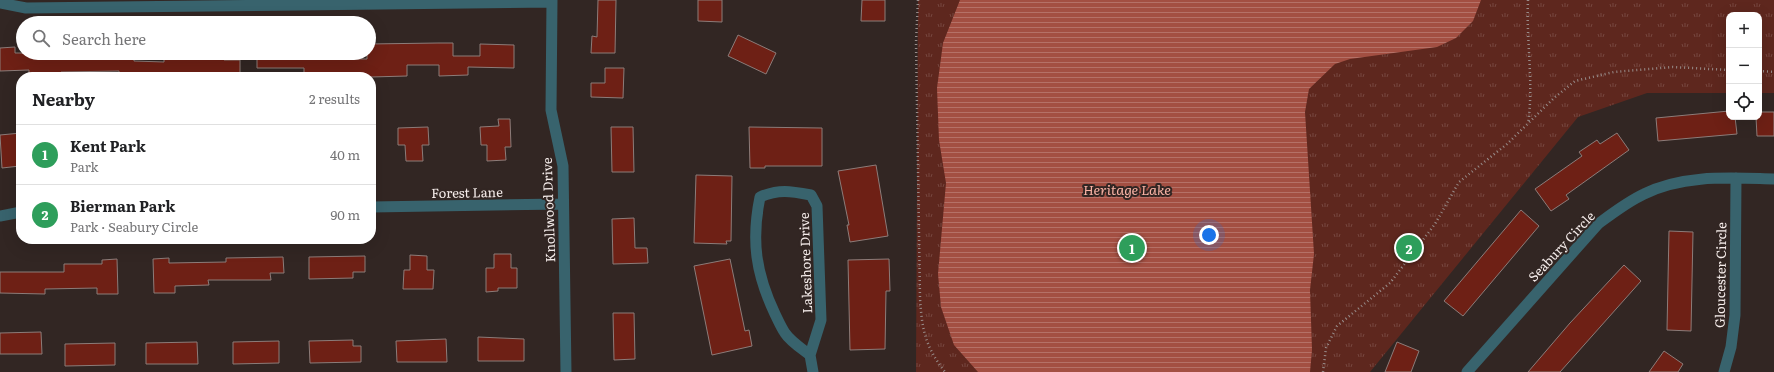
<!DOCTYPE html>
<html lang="en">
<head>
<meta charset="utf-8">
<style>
	:root { --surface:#fff; --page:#f6f6f6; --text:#202124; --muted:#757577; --line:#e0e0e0; --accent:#0f766e }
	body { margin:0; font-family:Literata,serif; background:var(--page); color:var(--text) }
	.controls { position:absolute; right:12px; top:12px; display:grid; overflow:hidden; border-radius:8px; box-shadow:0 4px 16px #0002 }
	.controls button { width:36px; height:36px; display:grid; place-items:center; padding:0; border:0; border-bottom:1px solid var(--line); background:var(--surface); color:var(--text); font:20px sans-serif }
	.you { position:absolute; left:1209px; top:235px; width:14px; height:14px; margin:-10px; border:3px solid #fff; border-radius:50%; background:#1a73e8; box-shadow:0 0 0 6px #1a73e833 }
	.badge { display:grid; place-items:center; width:26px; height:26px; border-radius:50%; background:var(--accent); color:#fff; font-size:13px; font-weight:700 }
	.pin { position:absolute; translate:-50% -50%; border:2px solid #fff; box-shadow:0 1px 4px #0006 }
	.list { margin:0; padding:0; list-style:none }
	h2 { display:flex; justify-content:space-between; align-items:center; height:52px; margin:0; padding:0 16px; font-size:17px }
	h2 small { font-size:13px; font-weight:400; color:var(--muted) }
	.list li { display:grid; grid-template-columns:26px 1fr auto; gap:12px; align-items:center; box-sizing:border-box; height:60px; padding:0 16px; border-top:1px solid var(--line) }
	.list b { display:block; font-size:15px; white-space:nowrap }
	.list p { margin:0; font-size:13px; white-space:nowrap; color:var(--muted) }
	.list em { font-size:13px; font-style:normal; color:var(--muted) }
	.icon { flex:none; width:22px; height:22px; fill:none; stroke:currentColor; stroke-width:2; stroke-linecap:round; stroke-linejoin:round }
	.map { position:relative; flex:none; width:1774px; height:372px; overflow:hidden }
	.search { position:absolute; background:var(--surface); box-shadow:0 4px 16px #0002; left:16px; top:16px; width:360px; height:44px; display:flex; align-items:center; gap:10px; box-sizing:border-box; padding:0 14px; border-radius:22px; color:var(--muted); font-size:15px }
	.panel { position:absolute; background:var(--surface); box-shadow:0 4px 16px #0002; left:16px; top:72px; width:360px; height:172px; border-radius:16px }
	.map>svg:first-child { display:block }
</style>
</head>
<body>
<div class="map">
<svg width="1774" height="372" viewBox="0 0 1774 372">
	<defs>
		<pattern id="grass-tufts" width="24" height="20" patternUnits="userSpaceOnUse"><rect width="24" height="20" fill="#5e271e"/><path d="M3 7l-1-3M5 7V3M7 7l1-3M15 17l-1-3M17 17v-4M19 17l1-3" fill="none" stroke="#76463f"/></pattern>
		<pattern id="water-rules" width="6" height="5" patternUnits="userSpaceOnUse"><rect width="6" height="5" fill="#a34f42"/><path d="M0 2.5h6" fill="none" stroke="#b57167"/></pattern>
	</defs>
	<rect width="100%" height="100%" fill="#322623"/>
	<path fill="url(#grass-tufts)" d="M918,0H1774V93H1759V15H1729V93H1647L1578,117L1370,372H916Z"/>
	<path fill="url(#water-rules)" d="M960,0H1481L1473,21L1456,38L1437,47L1350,59L1335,64L1309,89L1305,112L1314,254L1310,290L1312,350L1310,372H978L954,345L941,307L938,274L946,183L939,140L937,88L943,43Z"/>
	<path fill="#6e2015" stroke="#8c7c79" d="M598,0H616L615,53H591L592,36L597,37Z
		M698,0H722V22L698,21Z
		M862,0H885V21H861Z
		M738,35L776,53L766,74L728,56Z
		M438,43H453V56H480V44L514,45V68L468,67V75L439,76V65H407V76L371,77H351V75L304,76V68H257V53H334V59H367V53H369V44Z
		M15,47V53H134V61L164,62V53H224V60H240V77H119V71L61,72V77H29V70L0,71V48Z
		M605,68H624L623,98L591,97V83H605Z
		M1729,111V117H1735L1737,134L1658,141L1656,118Z
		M1759,112H1774V136H1757L1756,117H1759Z
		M498,119H510L511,147H505L506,160L487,161V145H481L480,127L499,126Z
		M428,127L429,145H422L423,161H406L405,145H398V128Z
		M611,127H633L634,172H612Z
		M749,127L822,128V166H765V168H750Z
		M21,133V152H18L20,166L2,168L0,135Z
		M1617,133L1629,150L1566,195L1569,199L1551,211L1535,189L1582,156L1579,152L1597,140L1600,144Z
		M876,165L888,236L850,242L847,225H849L838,171Z
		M696,175L732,176L731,241H726L727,244L694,243Z
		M1521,210L1539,226L1463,316L1444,301Z
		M634,218L635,248H647L648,263L613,264L612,219Z
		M1669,231L1693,232L1691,331L1667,330Z
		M494,254H511V268H517V288H498V291L486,292V268H494Z
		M410,255L427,256V270H434L433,289H403L404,270H410Z
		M365,256V272H353V278L309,279V257Z
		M283,257L284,273H270L271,280H208L209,285L175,286V293H154L153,259L169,258V263L226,262V258Z
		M117,259L118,294H97V288L45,289V294L0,293V272H64V264H102V260Z
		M730,259L745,331L749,330L752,346L712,355L694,266Z
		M889,259L890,291H886L885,349L850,350L848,260Z
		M1624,265L1641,281L1560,372H1528L1570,323Z
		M613,313H634L635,359L614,360Z
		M41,332L42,354H0V333Z
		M478,337L524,339V361H478Z
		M446,339L447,362H397L396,341Z
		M353,340V346H361V362L310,363L309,341Z
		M279,341V363L233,364V342Z
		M197,342L198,364H146V343Z
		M1397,342L1419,351L1411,372H1385Z
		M115,343V365L65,366V344Z
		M1664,351L1683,364L1678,372H1649Z"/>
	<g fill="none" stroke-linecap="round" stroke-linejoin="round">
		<path stroke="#988d8b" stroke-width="2.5" stroke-dasharray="1 3" stroke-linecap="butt" d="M918,0L916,42L920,298C922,330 925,346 945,372
			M1528,0C1526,41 1534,83 1528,124
			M1759,71L1774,72
			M1323,372L1326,348L1337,326L1390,283L1435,224L1459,182L1507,144L1554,98L1575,81L1614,72L1673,67L1729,70"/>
		<path stroke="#38636d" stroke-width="11" d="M552,0L551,110L563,166L566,372
			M0,3L26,8L552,2
			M371,207L563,204
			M0,216L21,212
			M810,355C802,349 790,341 785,333C781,327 778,320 775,314C756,274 751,241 760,197C779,189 790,191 811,195L817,206L821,320L810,355L813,372
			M1467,372L1598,224C1613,213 1627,202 1644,194C1684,174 1731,178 1774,179
			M1724,372L1731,347L1735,315L1736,178"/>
	</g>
	<g text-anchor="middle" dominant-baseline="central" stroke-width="4" stroke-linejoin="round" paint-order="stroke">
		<g font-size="13" fill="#f5ecea" stroke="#322623">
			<text transform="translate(467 192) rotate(-1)">Forest Lane</text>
			<text transform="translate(548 210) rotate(-92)">Knollwood Drive</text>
			<text transform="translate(1561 246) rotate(-47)">Seabury Circle</text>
			<text transform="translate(805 263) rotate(-92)">Lakeshore Drive</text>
			<text transform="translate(1720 275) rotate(-89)">Gloucester Circle</text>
		</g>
		<g font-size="14" font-style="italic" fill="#fab3a5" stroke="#322623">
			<text x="1127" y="189">Heritage Lake</text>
		</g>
	</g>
</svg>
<div class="controls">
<button>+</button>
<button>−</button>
<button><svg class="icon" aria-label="locate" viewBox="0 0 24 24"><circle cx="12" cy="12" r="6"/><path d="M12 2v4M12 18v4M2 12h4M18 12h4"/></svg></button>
</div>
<div class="you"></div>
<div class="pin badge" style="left:1132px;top:248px;background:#2e9e5b">1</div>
<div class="pin badge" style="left:1409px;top:248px;background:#2e9e5b">2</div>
<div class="search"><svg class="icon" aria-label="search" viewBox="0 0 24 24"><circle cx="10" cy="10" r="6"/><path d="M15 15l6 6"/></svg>Search here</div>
<section class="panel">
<h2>Nearby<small>2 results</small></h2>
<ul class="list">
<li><span class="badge" style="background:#2e9e5b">1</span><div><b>Kent Park</b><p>Park</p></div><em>40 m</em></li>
<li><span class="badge" style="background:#2e9e5b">2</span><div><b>Bierman Park</b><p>Park · Seabury Circle</p></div><em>90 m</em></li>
</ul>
</section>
</div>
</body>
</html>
